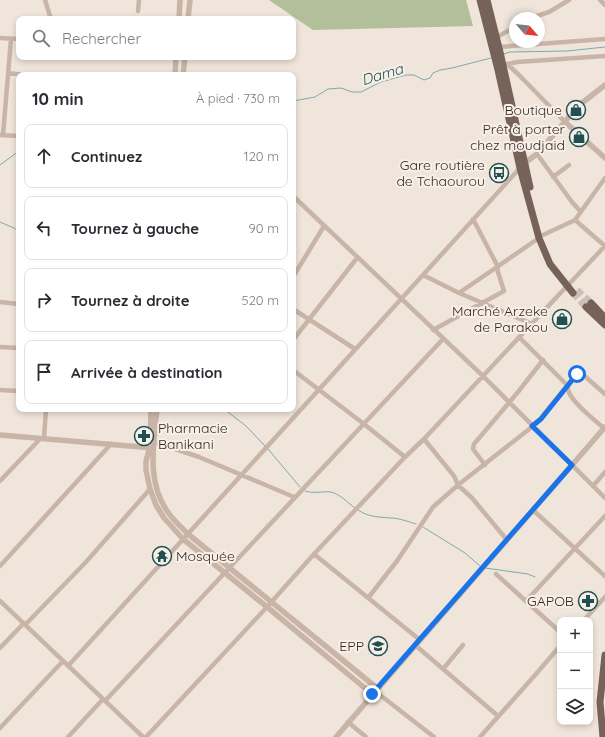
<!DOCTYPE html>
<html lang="fr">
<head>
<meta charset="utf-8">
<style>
	:root { --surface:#fff; --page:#f2f2f3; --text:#2b2b33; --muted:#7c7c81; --line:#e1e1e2 }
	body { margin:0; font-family:Quicksand,sans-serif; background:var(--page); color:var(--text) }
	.controls { position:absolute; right:12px; bottom:12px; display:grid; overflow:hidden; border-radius:8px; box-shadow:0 2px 6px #0003 }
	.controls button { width:36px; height:36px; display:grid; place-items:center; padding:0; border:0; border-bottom:1px solid var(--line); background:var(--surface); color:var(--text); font:20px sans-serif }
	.compass { position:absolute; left:509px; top:12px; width:36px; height:36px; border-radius:50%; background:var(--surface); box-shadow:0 2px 6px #0003; rotate:118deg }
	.stop { position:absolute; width:12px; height:12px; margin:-9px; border:3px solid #1a73e8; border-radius:50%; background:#fff }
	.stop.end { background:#1a73e8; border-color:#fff; box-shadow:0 1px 4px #0008 }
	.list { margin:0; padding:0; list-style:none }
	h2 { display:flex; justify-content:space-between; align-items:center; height:52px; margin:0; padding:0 16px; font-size:17px }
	h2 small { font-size:13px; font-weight:400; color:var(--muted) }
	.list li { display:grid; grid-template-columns:26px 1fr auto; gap:12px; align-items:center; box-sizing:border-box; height:64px; margin:0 8px 8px; padding:0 8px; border:1px solid var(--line); border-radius:8px }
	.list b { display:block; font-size:15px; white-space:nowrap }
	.list em { font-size:13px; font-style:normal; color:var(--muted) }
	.icon { flex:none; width:22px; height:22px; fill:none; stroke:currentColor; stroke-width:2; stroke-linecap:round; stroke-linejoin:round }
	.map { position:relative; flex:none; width:605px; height:737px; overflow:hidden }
	.search { position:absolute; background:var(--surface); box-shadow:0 2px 6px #0003; left:16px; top:16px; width:280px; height:44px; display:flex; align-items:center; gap:10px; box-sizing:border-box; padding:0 14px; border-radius:8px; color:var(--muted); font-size:15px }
	.panel { position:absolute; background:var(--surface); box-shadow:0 2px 6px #0003; left:16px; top:72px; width:280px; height:340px; border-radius:8px }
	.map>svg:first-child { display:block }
</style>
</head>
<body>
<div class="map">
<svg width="605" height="737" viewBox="0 0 605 737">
	<rect width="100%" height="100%" fill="#f0e5da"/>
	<path fill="#b3be9b" d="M269,0H466L473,26L313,30Z"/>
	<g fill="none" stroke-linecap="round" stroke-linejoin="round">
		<path stroke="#7babac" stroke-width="1" d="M504,54L510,52L567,51L605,47
			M293,101L315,97L328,89L341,88L352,92H361L381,82L406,75H414L424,80L430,78L433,73L440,70L452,68L491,58
			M0,165L19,151
			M0,222L14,228L19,232
			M224,409L246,426L266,447
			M268,449L300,487
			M305,491C314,494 322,491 331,492C340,494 348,503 355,508
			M358,510C368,517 379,517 391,518C399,518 409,522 416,524
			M423,527L465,553L480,566
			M485,568L528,574L535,577"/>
		<path stroke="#cac0b6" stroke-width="7" stroke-dasharray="7 3.5" stroke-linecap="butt" d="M577,290L591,303
			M573,293L586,307"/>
		<path stroke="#c8b5a7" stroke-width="4.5" d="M45,0L51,19
			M600,0L605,5
			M138,11L139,0
			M531,18L549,12L569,0
			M497,37L515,27
			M0,38L19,39
			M499,47L605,39
			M507,64L519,75L565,122
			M508,64L517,62L605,56
			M8,73L25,75
			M0,135L19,136
			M3,135L11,39
			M537,154L572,202L581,212
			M553,177L569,165
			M293,196L483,376L605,498
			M575,220L605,246
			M543,235L575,220L605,178
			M423,275L459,293L532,324
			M293,277L324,226
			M570,283L605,246
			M459,293L539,238
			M0,302L19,304
			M293,309L355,349
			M433,330L504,291L498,272L497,265L473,219
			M519,337L568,386C565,398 596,421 605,429
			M293,340L357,258
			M0,347L19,348
			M293,370L364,424L405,457
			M0,390L19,391
			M44,438L46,409
			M424,439L454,476L458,485L472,498L507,540
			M154,442L199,457L294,497
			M485,465L473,449L474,444L518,392L543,360
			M0,481L40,439
			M593,486L605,472
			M533,510L605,576
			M314,554L420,640
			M0,566L111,444
			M496,574L560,632
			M368,598L397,561L433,507L458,485L537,423L578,372H580L605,394
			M0,601L143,737
			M526,601L605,516
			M584,620L605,597
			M25,625L86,562L150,489
			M415,645L498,716
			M0,648L24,623
			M68,666L520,168
			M443,669L463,645
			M375,691L434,737
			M105,701L443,339
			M348,722L366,737
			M0,728L63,661
			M68,737L103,699
			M146,737L267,607L314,554L405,457L424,439L567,286
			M480,737L536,674L560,646"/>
		<path stroke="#c8b5a7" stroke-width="5.5" d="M179,19L180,0
			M188,19L190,0
			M175,75L176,57
			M183,75L185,57
			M565,122L605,158
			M522,165L537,154L568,118L582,103L605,85
			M151,409L150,447L146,461V470L150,489L156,505L164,518L183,539L267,607L372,694
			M157,409C154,444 146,480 167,511C173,520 181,527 188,534L377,688
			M0,435L153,448
			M336,737L605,427"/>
		<path stroke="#766259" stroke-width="7" d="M480,0L498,70L520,168L539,238L550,264L573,293
			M487,0L500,52L530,187
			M591,303L605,318
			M586,307L605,325
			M603,737L600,702L605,655"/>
	</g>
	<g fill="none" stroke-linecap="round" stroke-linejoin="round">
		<path stroke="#1a73e8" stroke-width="5" d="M372,694L572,465L532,426L541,419L577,374"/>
	</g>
	<defs>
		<symbol id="shop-ring" viewBox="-11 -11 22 22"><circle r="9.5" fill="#f8f0e6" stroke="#1f5154" stroke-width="1.5"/><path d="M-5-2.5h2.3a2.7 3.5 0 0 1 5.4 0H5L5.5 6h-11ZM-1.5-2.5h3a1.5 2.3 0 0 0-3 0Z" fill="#1f5154"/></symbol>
		<symbol id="bus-ring" viewBox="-11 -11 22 22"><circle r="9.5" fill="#f8f0e6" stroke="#1f5154" stroke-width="1.5"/><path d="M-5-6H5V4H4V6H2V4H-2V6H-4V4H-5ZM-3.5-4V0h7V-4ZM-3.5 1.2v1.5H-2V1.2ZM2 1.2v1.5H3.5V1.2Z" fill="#1f5154"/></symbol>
		<symbol id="pharmacy-ring" viewBox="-11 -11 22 22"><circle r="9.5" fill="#f8f0e6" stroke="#1f5154" stroke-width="1.5"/><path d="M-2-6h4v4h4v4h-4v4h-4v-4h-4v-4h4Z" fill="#1f5154"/></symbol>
		<symbol id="temple-ring" viewBox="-11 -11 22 22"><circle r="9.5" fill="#f8f0e6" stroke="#1f5154" stroke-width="1.5"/><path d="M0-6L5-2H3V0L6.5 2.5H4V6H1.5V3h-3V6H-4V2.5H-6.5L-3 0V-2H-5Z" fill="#1f5154"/></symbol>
		<symbol id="school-ring" viewBox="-11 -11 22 22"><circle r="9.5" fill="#f8f0e6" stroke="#1f5154" stroke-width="1.5"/><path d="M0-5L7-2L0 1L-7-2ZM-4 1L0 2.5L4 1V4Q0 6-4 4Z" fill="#1f5154"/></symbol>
	</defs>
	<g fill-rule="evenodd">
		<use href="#shop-ring" x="565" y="99" width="22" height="22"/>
		<use href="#shop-ring" x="568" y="126" width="22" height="22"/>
		<use href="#bus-ring" x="488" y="162" width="22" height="22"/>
		<use href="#shop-ring" x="551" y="308" width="22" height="22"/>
		<use href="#pharmacy-ring" x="133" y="425" width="22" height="22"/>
		<use href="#temple-ring" x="151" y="545" width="22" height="22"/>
		<use href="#pharmacy-ring" x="577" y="590" width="22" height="22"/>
		<use href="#school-ring" x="367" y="635" width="22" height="22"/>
	</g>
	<g text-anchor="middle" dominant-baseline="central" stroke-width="4" stroke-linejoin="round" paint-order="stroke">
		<g font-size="14" fill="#342b27" stroke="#f8f0e6" text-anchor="end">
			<text x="562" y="110">Boutique</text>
			<text x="565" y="129">Prêt à porter<tspan x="565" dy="16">chez moudjaid</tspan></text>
			<text x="485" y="165">Gare routière<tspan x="485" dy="16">de Tchaourou</tspan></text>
			<text x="548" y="311">Marché Arzeke<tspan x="548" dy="16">de Parakou</tspan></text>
			<text x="158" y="428" text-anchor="start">Pharmacie<tspan x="158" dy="16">Banikani</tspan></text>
			<text x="176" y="556" text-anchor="start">Mosquée</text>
			<text x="574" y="601">GAPOB</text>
			<text x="364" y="646">EPP</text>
		</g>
		<g font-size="15" font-style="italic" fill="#1f5154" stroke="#f8f0e6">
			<text transform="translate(382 74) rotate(-17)">Dama</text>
		</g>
	</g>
</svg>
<div class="controls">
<button>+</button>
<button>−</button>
<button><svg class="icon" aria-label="layers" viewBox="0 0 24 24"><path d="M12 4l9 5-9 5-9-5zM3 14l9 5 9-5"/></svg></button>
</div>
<svg class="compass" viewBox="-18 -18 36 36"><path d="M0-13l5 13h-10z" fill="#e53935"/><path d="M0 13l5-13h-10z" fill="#7c7c81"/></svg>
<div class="stop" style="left:577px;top:374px"></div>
<div class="stop end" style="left:372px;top:694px"></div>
<div class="search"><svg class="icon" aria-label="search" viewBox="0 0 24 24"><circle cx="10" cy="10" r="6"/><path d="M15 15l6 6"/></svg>Rechercher</div>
<section class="panel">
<h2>10 min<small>À pied · 730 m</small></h2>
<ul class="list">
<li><svg class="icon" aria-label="ahead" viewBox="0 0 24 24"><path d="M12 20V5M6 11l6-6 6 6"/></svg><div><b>Continuez</b></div><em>120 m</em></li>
<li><svg class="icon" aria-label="left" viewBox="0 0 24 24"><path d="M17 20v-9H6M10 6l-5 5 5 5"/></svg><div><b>Tournez à gauche</b></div><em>90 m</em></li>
<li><svg class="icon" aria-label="right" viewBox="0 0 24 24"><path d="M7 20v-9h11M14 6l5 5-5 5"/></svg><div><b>Tournez à droite</b></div><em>520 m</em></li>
<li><svg class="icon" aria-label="arrive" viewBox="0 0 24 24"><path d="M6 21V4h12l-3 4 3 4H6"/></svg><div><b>Arrivée à destination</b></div></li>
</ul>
</section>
</div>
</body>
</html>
